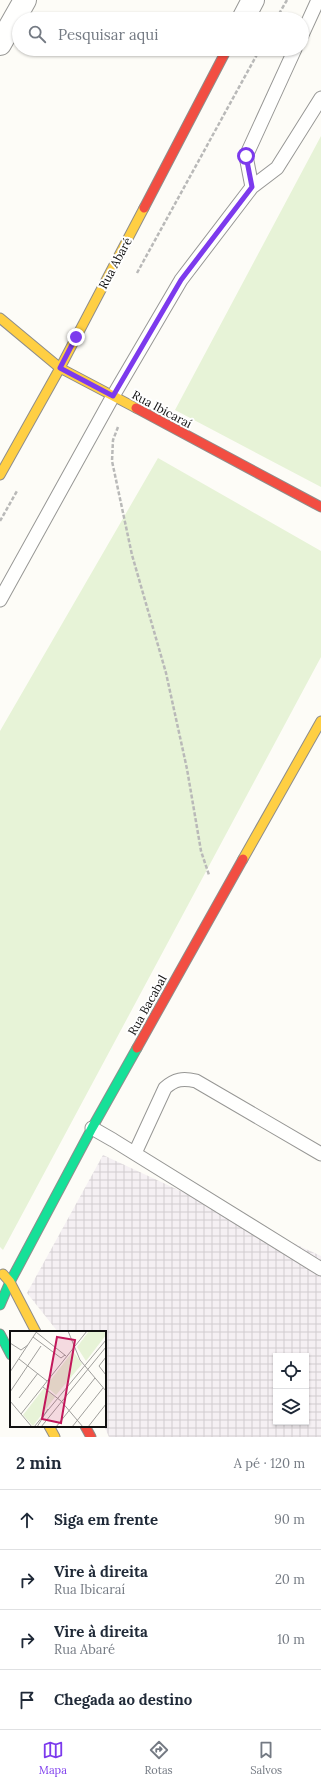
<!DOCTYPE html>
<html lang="pt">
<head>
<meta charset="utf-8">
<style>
	:root { --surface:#fff; --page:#f6f6f7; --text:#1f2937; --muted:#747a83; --line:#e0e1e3; --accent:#7c3aed }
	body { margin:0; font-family:Lora,serif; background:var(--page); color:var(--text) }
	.controls { position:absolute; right:12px; bottom:12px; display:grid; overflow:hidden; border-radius:0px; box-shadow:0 1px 3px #0004 }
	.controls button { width:36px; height:36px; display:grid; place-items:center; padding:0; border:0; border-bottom:1px solid var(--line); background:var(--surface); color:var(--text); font:20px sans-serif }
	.stop { position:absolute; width:12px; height:12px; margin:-9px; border:3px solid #7c3aed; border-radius:50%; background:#fff }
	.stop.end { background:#7c3aed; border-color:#fff; box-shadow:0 1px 4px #0008 }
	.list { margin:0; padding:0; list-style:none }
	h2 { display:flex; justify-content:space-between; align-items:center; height:52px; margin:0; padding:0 16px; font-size:17px }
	h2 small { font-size:13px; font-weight:400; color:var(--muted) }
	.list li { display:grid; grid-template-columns:26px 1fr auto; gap:12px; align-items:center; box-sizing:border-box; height:60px; padding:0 16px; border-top:1px solid var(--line) }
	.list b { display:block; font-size:15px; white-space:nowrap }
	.list p { margin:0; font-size:13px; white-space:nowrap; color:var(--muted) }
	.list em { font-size:13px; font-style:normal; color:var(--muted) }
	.icon { flex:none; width:22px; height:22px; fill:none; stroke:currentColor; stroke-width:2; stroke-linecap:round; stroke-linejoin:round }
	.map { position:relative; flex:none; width:321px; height:1437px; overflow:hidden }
	.search { position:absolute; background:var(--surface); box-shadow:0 1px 3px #0004; left:12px; right:12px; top:12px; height:44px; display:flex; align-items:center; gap:10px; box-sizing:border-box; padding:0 14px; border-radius:22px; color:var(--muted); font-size:15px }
	.sheet { height:292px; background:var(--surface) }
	nav { display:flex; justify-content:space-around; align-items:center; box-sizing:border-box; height:56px; border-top:1px solid var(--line); background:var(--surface); font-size:11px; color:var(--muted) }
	nav a { display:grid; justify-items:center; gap:2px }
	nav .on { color:var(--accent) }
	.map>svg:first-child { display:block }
</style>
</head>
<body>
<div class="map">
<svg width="321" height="1437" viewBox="0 0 321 1437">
	<defs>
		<pattern id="industrial-grid" width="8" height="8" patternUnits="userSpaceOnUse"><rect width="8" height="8" fill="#f5f0f3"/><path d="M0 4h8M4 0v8" fill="none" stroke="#d1cdcf"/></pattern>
	</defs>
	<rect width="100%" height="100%" fill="#fdfcf7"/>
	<path fill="url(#industrial-grid)" fill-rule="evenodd" d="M103,1155L321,1256V1437H109L104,1426H105V1332H58L27,1293ZM276,1356H306V1422H276Z"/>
	<path fill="#e7f3d7" d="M321,136V487L175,410Z
		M158,458L321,551V657L3,1250L0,1247V731Z"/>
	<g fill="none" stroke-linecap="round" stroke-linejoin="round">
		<defs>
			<path id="lane" d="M302,35L318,0
				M252,187L246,156L295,49
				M0,600L113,396L181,280L252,187L277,168L321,98
				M92,1128L113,1140L321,1269
				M135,1153L165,1088C175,1079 183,1078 196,1081L321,1154"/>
			<path id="street" d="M243,19L253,0
				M0,44L25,0"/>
			<path id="fast" d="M0,1305L10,1282L92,1128L137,1048
				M0,1334L11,1355"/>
			<path id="slow" d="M0,318L60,368L136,408
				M0,475L60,368L144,208
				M243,859L321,721
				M3,1274L10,1282L36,1332
				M49,1426L55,1437"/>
			<path id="jam" d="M144,208L227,49
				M136,408L321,507
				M137,1048L243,859
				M85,1426L91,1437"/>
		</defs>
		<use href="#lane" stroke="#979795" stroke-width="15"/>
		<use href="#street" stroke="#979795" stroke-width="24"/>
		<use href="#fast" stroke="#8e8d8b" stroke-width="11"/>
		<use href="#slow" stroke="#8e8d8b" stroke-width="11"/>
		<use href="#jam" stroke="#8e8d8b" stroke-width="11"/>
		<path stroke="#b9b9b8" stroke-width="2.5" stroke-dasharray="4 2" stroke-linecap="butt" d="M276,19L287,0
			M137,273L260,49
			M118,427L113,440L112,461L132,555L166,673L187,769L201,851L209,875
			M0,521L17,491"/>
		<use href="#lane" stroke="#fffffe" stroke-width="13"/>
		<use href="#street" stroke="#fffffe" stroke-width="22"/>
		<use href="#fast" stroke="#16e098" stroke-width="9"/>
		<use href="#slow" stroke="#ffcf43" stroke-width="9"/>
		<use href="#jam" stroke="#f24e42" stroke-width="9"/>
	</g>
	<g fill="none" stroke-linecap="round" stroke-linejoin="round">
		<path stroke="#7c3aed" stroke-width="5" d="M76,337L60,368L113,396L181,280L252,187L246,156"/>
	</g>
	<g text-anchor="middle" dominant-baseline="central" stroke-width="4" stroke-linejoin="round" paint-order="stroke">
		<g font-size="12" fill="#111" stroke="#fff">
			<text transform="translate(115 263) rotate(-62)">Rua Abaré</text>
			<text transform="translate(162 409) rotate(28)">Rua Ibicaraí</text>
			<text transform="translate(147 1005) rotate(-61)">Rua Bacabal</text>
		</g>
	</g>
	<g transform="translate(10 1331)">
		<rect width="96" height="96" fill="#fdfcf7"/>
		<path d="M79,0H96V4L76,30L67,16ZM63,20L72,33L46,64L36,55ZM34,57L45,66L23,95L13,84Z" fill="#e7f3d7"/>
		<path fill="none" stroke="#9f9e9b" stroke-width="1" d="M58,0L70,29L96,60M26,1L56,25M23,6L51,27L55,24M0,12L11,19L18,14M96,26L89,35L96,44M9,28L37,50M0,41L27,0M33,56L51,70L73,96M0,61L31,15M9,67L28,42M0,70L22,96M11,83L77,0M24,96L96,9M27,96L38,78M31,96L96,16M46,96L85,47M62,96L93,57M78,96L96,73"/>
		<path fill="#c2185b" fill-opacity="0.15" stroke="#c2185b" stroke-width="2" d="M47,6L65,9L51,92L32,88Z"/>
		<rect width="96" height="96" fill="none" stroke="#111" stroke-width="2"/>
	</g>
</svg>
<div class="controls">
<button><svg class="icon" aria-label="locate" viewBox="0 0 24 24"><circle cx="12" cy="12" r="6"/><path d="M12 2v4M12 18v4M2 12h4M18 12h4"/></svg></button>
<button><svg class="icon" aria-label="layers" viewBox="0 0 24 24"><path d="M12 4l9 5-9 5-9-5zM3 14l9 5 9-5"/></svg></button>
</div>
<div class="stop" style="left:246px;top:156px"></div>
<div class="stop end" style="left:76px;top:337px"></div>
<div class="search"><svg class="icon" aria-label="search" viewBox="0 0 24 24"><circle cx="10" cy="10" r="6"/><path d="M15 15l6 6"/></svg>Pesquisar aqui</div>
</div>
<section class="sheet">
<h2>2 min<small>A pé · 120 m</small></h2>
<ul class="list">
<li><svg class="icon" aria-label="ahead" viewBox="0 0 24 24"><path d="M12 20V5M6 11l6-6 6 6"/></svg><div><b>Siga em frente</b></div><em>90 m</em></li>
<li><svg class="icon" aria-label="right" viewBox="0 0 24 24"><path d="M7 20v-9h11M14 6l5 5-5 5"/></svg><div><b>Vire à direita</b><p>Rua Ibicaraí</p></div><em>20 m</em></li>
<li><svg class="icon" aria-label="right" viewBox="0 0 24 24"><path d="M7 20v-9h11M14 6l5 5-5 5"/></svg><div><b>Vire à direita</b><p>Rua Abaré</p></div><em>10 m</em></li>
<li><svg class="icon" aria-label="arrive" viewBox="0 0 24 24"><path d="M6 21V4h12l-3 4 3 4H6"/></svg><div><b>Chegada ao destino</b></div></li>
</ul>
</section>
<nav>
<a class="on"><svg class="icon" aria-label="map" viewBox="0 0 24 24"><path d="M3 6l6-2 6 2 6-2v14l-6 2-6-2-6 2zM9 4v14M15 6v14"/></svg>Mapa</a>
<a><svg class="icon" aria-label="directions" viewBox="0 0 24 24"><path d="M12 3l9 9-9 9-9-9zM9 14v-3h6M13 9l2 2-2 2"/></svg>Rotas</a>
<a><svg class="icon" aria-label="saved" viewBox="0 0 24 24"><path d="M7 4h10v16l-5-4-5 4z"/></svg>Salvos</a>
</nav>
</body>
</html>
